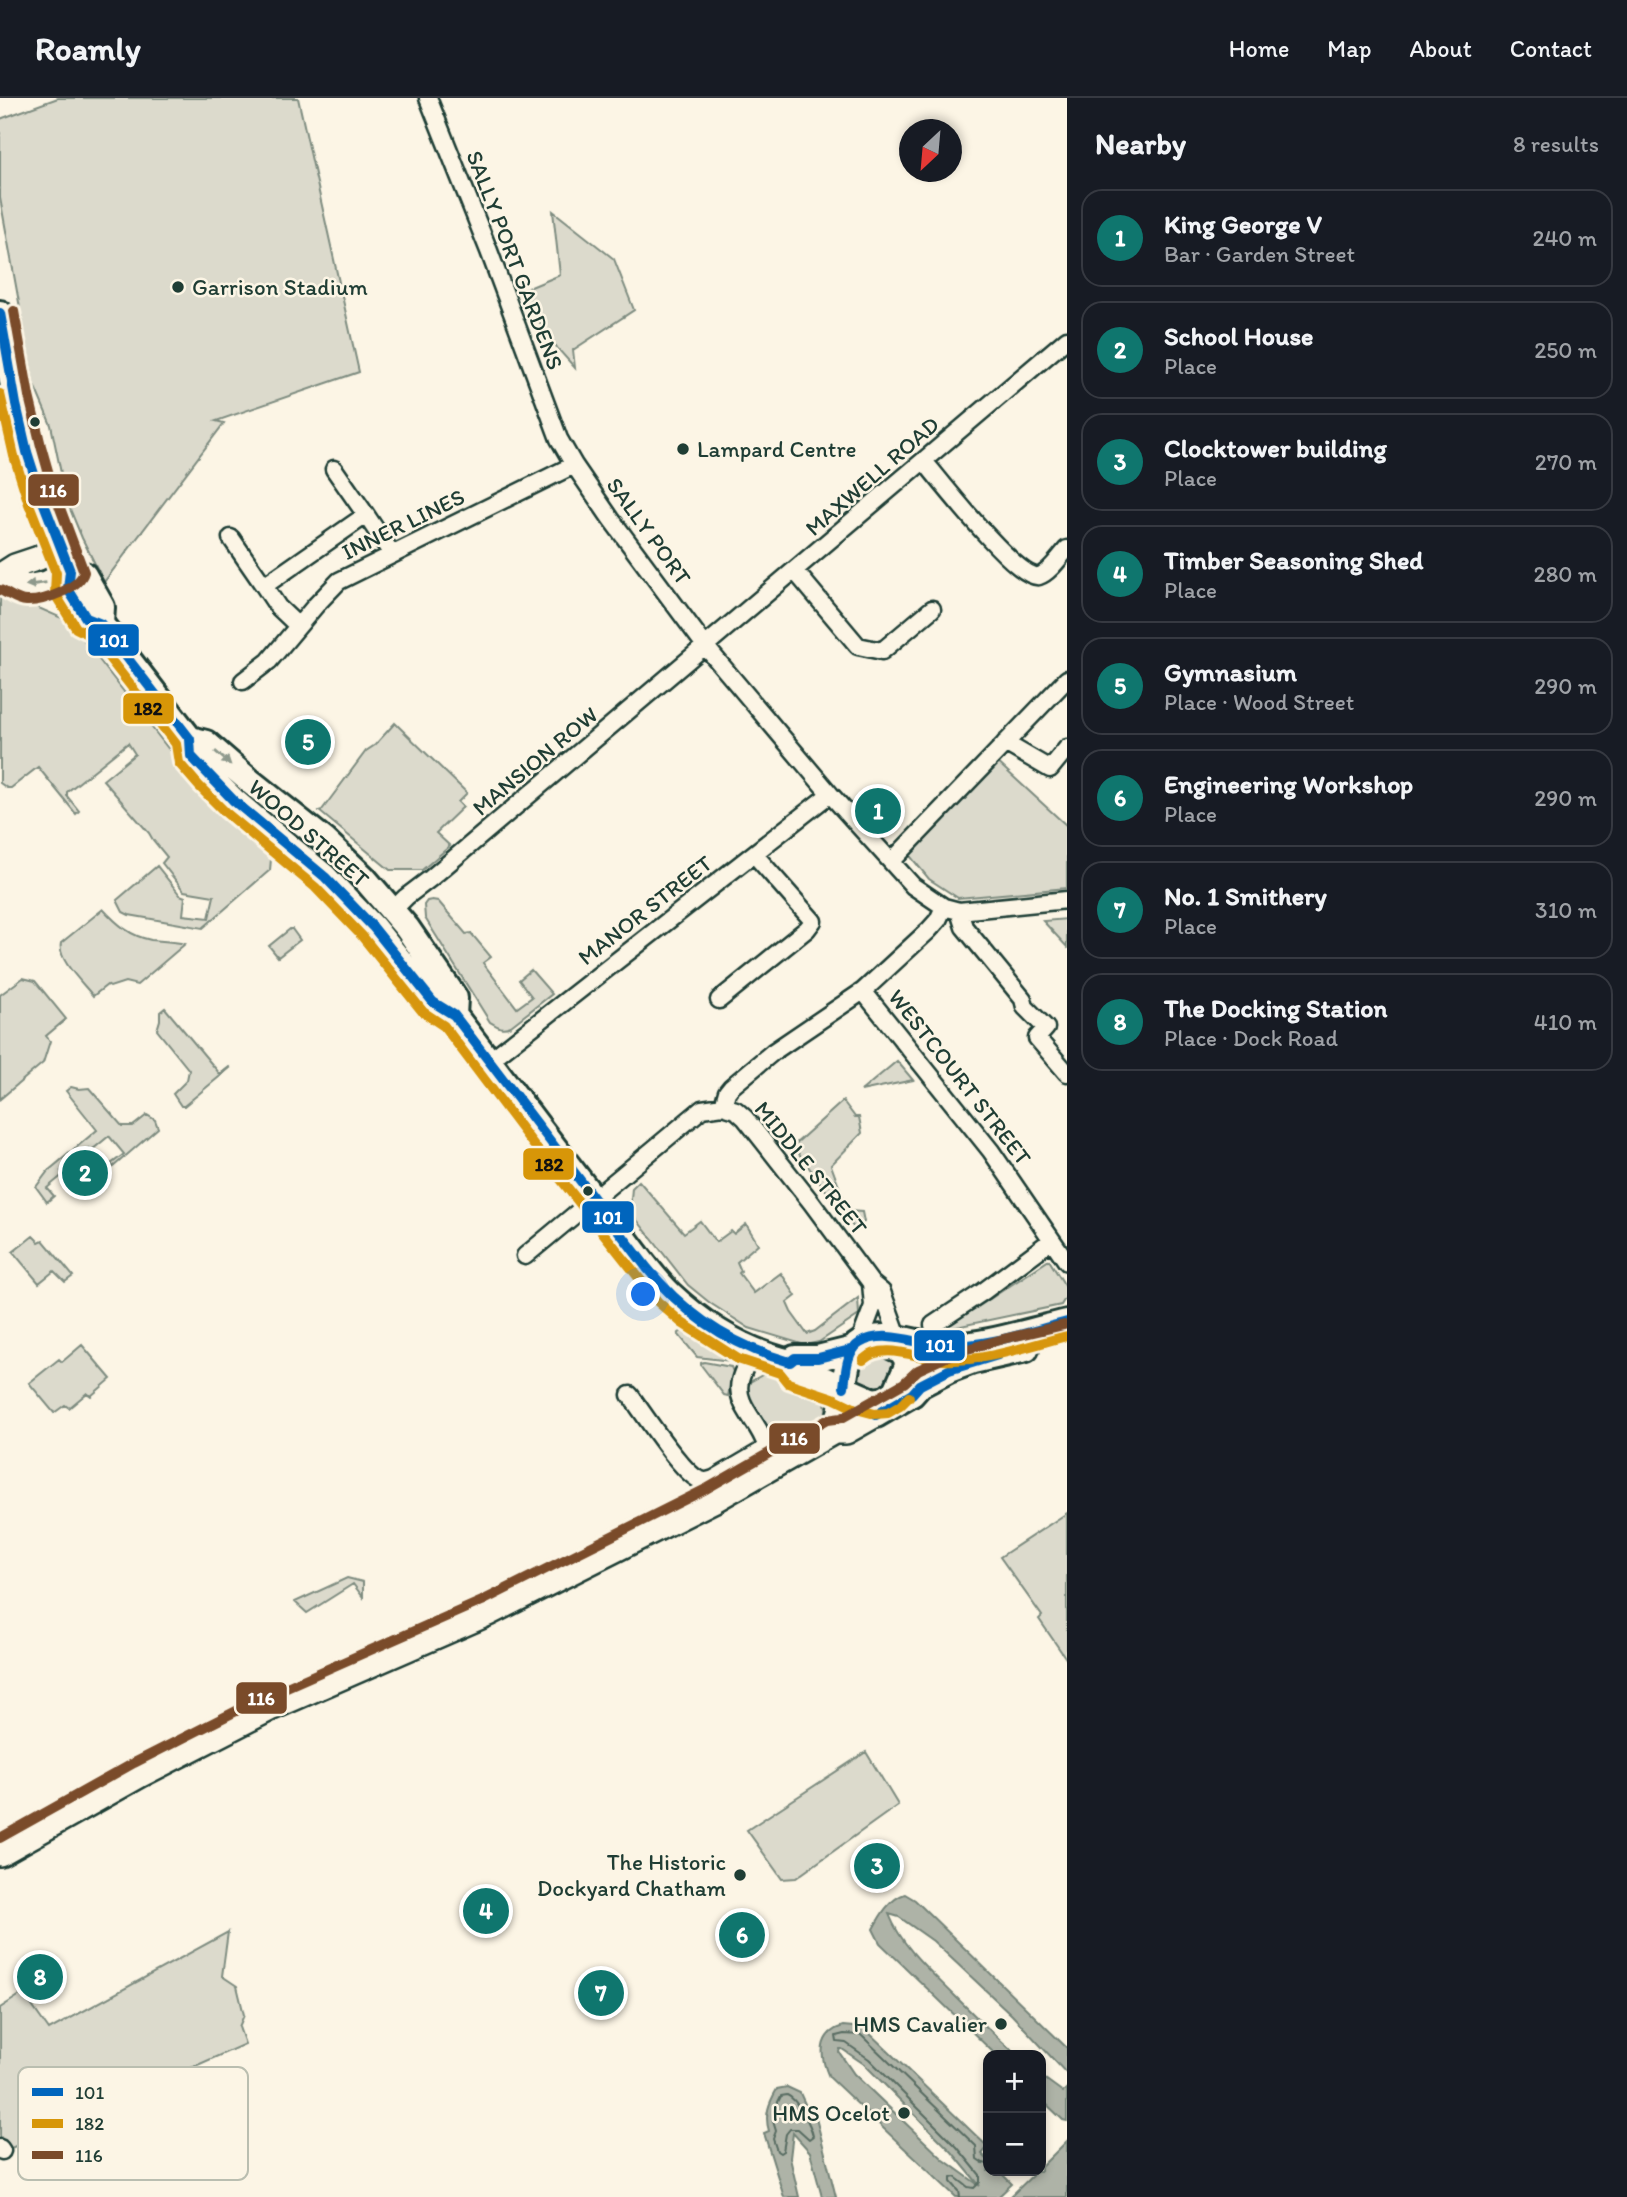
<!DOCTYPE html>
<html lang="en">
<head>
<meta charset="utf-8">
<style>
	:root { --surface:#171b24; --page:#242831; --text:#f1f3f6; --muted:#9ea1a6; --line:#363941; --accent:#0f766e }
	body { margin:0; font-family:Itim,sans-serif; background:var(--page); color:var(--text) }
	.controls { position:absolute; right:21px; bottom:21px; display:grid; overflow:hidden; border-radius:14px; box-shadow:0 4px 10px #0003 }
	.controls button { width:63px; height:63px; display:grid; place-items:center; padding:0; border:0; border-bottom:2px solid var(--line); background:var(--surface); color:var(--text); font:35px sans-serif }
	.compass { position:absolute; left:899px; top:21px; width:63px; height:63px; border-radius:50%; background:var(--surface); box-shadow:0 4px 10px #0003; rotate:206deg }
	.you { position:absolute; left:644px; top:1197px; width:24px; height:24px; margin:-18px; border:5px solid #fff; border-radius:50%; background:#1a73e8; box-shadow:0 0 0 10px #1a73e833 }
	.badge { display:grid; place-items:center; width:46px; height:46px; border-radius:50%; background:var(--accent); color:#fff; font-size:23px; font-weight:700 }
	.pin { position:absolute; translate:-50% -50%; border:4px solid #fff; box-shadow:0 2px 7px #0006 }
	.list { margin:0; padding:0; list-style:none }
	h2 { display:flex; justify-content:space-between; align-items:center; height:91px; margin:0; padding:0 28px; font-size:30px }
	h2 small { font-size:23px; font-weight:400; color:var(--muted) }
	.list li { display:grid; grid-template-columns:46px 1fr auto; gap:21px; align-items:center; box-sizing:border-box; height:98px; margin:0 14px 14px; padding:0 14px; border:2px solid var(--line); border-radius:21px }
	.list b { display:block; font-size:26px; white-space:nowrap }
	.list p { margin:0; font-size:23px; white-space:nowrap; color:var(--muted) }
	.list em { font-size:23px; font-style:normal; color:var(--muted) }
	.map { position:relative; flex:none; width:1067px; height:2099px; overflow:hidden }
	header { display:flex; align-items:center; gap:42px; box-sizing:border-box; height:98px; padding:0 35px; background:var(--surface); border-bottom:2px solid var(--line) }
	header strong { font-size:33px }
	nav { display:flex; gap:38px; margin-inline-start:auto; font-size:24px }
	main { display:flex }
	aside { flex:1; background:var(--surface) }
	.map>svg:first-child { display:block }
</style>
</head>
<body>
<header>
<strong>Roamly</strong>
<nav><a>Home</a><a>Map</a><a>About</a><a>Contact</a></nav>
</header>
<main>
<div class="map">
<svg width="1067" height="2099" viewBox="0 0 1067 2099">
	<rect width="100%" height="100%" fill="#fcf5e5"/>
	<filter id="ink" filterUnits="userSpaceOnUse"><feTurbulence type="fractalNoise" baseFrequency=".0143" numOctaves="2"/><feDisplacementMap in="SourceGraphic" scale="14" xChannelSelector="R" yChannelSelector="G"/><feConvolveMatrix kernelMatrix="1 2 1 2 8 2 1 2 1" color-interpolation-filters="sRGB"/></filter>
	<g filter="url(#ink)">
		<path fill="#dcdacc" stroke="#7e8c80" stroke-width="2" d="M58,0H298L359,274L216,323L224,325L104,484L82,440L67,404L51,327L34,287L0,100V21Z
			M553,113L614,161L634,212L573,252L575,270L558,251L519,194L560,177Z
			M0,493L64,521L72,527L188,676L219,709L269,753L271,761L270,772L203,830L129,817L123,814L117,802L157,768L180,797L185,799L183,817L209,820L214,798L184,793L162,765L167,759L153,742L149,735L103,682L135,656L128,645L67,694V698L79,713L76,716L38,669L11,690H7L0,685Z
			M395,625L467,695L458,704L463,709L436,735L450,748L422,772H390L319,713L322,712L366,653L375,647Z
			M994,661L1067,728V790L958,800L929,781L906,753Z
			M432,802L438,803L466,836L471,835L491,859L483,865L517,910L532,899L519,882L531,872L552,896L511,928C502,932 498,929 490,924L425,820L424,807L427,803Z
			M103,811C117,826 130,838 151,842C162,843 175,843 185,846L137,887L125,884L110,889L107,887L93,898C83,885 57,862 61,845Z
			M1067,821V849L1043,823Z
			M290,831H292L300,842L278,859L269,848Z
			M23,880L35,883L66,921L46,938L50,943L43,965L0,1001V897Z
			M165,910L220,976L229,969L230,970L184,1008H181L173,996L187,982L189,972L157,932L160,922V914Z
			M897,963L913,982L861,993Z
			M71,989L79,991L89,990L122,1028H133L147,1017L155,1022L158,1030L113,1069L111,1066L124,1056L109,1038L92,1052L89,1050L61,1073L64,1076L47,1090L54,1098L47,1104L36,1089L48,1073L97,1032L66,993Z
			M843,1003L855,1019H859L862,1035L831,1067L848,1113L862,1114L864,1124L854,1130L793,1048Z
			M639,1083L684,1135L700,1123L716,1144L731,1133L734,1136L746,1126L758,1146L737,1164L741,1173L739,1175L754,1195L781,1175L796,1198L787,1205L791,1214L807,1236L815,1233L858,1200L859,1217L819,1244L805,1247L749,1230L710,1205L688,1187L630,1113L632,1090Z
			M33,1138L39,1144L43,1142L73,1178L65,1184L54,1173L39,1185L13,1154Z
			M1049,1162L1067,1191L1066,1199L1061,1207L942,1232L933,1227L976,1210Z
			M691,1226L727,1252L734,1261L731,1263L697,1259L678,1236Z
			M82,1247L111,1281L91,1298L87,1295L69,1310L65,1307L54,1315L29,1285L59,1261L62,1264Z
			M876,1250L895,1260L893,1288L866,1292L856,1282L857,1261Z
			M704,1264L731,1269L733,1274L728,1298L724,1297L701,1267V1265Z
			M764,1276C782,1279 842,1293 822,1322C814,1334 788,1343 775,1351C774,1346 774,1340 771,1335C763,1319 741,1303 750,1284Z
			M1067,1415V1562L1039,1521L1042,1518L1000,1459Z
			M347,1480L363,1484V1499L353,1486L307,1515L295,1504Z
			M866,1654L898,1707L796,1780L782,1781L747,1732Z
			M228,1834L222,1878L237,1888L244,1917L239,1929L245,1946L9,2051L0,2038V1910L23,1895L49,1932Z"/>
		<path fill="#aeb3a7" stroke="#758479" stroke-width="2" fill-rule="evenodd" d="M905,1796L915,1802L1067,1950V1976L1012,1917L933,1843L899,1819L889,1816C902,1849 929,1872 954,1897C974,1917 995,1938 1017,1957H996L880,1845L873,1831C880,1818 889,1801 905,1796Z
			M843,1928L864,1930L988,2049L982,2056L988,2062V2073H999L1012,2086L998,2099H956L829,1979C820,1959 817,1936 843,1928ZM840,1951H842L864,1966L952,2054L980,2088L944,2062L854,1976L839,1954Z
			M1041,1978L1063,1994L1067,1990V2023L1063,2022L1041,2001Z
			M787,1989L800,1995L810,2017L816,2020L836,2099H822L810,2054L793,2035L790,2060L799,2099H784L764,2035L769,2033C764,2017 769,2005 777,1991Z
			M1067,2043V2099H1010L1037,2073H1041V2069Z"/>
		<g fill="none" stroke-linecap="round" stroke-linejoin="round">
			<path stroke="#586c62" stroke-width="2" d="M787,1997C797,2001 811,2027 813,2038L809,2041L798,2031H790L786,2036L783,2053L780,2055L777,2053L773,2041L776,2033L773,2023L774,2012L781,1998Z
				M960,2099L959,2093L951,2084V2080L955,2079L968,2089L974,2090L980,2084V2077L957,2049L869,1961L846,1945L837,1944L836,1938L844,1936L861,1937L976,2048L977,2061L983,2065L988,2066"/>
			<defs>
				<path id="street" d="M428,0L489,153L559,341L574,367L611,421L706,549L830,696L913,788L944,809L959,813L1067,802
					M924,363C939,381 1019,484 1039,478C1049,475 1060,459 1067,451
					M334,371L366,417
					M231,440L264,488
					M795,473L858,548L882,553L932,511
					M298,528L278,509L264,488L366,417L392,456
					M243,583L269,563L316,507L339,483L574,367
					M1005,645L1050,671L1067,650
					M892,763L1067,581
					M393,812L406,799L431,780L1067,241
					M959,813L964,829L1023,901L1025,909L1046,930L1037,940L1067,975
					M863,893L991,1053L1067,1164
					M719,902L807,831L813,823L754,756
					M489,963L830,696
					M723,1008L727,994L731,989L773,954L863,893L929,832L938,822L944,809
					M525,1158L702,1011L723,1008L736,1012L745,1020L811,1104L871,1185L882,1194L899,1241
					M933,1227L984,1193L1052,1142
					M859,1245L873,1208L871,1185
					M630,1297C644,1316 680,1372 698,1381C704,1384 708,1383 714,1381L760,1354L766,1348C761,1326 734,1307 740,1283C742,1273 749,1262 753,1252
					M0,2050L2,2053"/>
				<path id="secondary" d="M0,476L26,489L47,485L70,473
					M1,477L15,468L39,460L59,446
					M834,1334L840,1313L844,1289
					M0,1756L141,1677L270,1611L488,1516L713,1403L834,1334H846L876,1317"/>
				<path id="primary" d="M0,215L16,306L27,354L42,401L70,473L68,491L86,520L101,526L190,641L191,658L209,678L234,703L325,779L373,829L433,904L454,917C506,985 556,1054 610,1121C628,1144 650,1177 670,1196C704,1228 745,1253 790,1264L795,1260H818L854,1251
					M70,473L84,477L102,509L101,526
					M190,641L206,645L252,685L325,743L364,780L407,830L449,891L455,900L454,917
					M790,1264L794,1272L823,1281L873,1303L887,1301L896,1293L907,1268L906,1260L901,1253L880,1243
					M844,1289C846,1276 847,1252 860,1245C886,1230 918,1248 945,1248C980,1249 1032,1232 1067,1224
					M876,1317L912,1296L920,1287L949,1272L973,1263L1026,1251"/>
			</defs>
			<use href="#street" stroke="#1f3d34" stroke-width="21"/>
			<use href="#secondary" stroke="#1f3d34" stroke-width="28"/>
			<use href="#primary" stroke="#1f3d34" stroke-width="30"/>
			<use href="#street" stroke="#fcf5e5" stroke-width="16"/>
			<use href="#secondary" stroke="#fcf5e5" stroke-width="23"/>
			<use href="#primary" stroke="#fcf5e5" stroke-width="24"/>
			<defs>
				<path id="bus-1" d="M0,215L16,306L27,354L42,401L70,473L68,491L86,520L101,526L190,641L191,658L234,703L325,779L373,829L433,904L454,917L647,1170C684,1216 733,1248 790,1264L795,1260H818L854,1251
					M844,1289C846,1275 846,1253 860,1245C886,1230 918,1247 945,1248C986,1249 1028,1234 1067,1224
					M876,1317L912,1296L920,1287L949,1272L998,1257"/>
				<path id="bus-2" d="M0,296L14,358L29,406L56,475L55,496L76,530L92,538L176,646L179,665L199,688L225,714L315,789L362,838L423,914L444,928L536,1050L658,1204L682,1225L738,1261L780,1275L788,1285L833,1300L856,1311L875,1316L888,1315L900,1308L909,1299
					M863,1262C884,1243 918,1261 943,1262C985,1264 1027,1248 1067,1238"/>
				<path id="bus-3" d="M0,492C8,495 17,503 26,503C42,504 79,491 84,474L54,394L41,348L29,298L14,213
					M0,1740L134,1665L264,1599L482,1503L706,1391L827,1322L842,1320L904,1285L918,1272L957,1254L1003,1241L1064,1227"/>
			</defs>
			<use href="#bus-1" stroke="#fcf5e5" stroke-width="16"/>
			<use href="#bus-2" stroke="#fcf5e5" stroke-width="16"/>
			<use href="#bus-3" stroke="#fcf5e5" stroke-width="16"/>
			<use href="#bus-1" stroke="#0065bd" stroke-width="10"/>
			<use href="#bus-2" stroke="#d79608" stroke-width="10"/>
			<use href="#bus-3" stroke="#7a4b2a" stroke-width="10"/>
		</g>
		<defs><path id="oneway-solid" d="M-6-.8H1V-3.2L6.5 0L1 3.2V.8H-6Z" transform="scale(1.75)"/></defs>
		<g fill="#8e998c">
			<use href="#oneway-solid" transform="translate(36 486) rotate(172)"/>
			<use href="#oneway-solid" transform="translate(223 660) rotate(41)"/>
		</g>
	</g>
	<g fill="#1f3d34" stroke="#fcf5e5" stroke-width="2.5">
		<circle cx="178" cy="189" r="7"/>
		<circle cx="35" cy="324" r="6"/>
		<circle cx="683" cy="351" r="7"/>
		<circle cx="588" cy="1093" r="6"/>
		<circle cx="740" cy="1777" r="7"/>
		<circle cx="1001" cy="1926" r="7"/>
		<circle cx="904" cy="2015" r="7"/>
	</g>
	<g text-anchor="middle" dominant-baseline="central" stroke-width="5" stroke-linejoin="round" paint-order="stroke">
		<g font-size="23" fill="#1f3d34" stroke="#fcf5e5">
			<text transform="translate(515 162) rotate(69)">SALLY PORT GARDENS</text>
			<text transform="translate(872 378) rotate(-41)">MAXWELL ROAD</text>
			<text transform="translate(403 426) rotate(-26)">INNER LINES</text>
			<text transform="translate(649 433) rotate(54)">SALLY PORT</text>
			<text transform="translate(535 663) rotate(-40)">MANSION ROW</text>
			<text transform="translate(309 735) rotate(41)">WOOD STREET</text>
			<text transform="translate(645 812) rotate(-38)">MANOR STREET</text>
			<text transform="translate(960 979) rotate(52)">WESTCOURT STREET</text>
			<text transform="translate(811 1070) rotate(51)">MIDDLE STREET</text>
		</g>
		<g font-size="23" fill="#1f3d34" stroke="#fcf5e5" text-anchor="end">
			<text x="192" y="189" text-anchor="start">Garrison Stadium</text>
			<text x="697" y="351" text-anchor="start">Lampard Centre</text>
			<text x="726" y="1764">The Historic<tspan x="726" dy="26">Dockyard Chatham</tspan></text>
			<text x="987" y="1926">HMS Cavalier</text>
			<text x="890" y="2015">HMS Ocelot</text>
		</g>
	</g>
	<rect x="18" y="1969" width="230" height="113" rx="10" fill="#fcf5e5" stroke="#babeb0" stroke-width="2"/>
	<rect x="32" y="1990" width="31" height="8" fill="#0065bd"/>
	<rect x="32" y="2021" width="31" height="9" fill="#d79608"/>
	<rect x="32" y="2053" width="31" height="8" fill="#7a4b2a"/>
	<g font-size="19" fill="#1f3d34">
		<text x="75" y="2001">101</text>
		<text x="75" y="2032">182</text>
		<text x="75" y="2064">116</text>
	</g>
	<g stroke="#fcf5e5" stroke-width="2.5">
		<rect x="27" y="375" width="53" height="34" rx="7" fill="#7a4b2a"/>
		<rect x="87" y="525" width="53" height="34" rx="7" fill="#0065bd"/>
		<rect x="122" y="594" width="53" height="33" rx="7" fill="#d79608"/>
		<rect x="522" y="1049" width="53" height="34" rx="7" fill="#d79608"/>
		<rect x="581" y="1102" width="54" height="34" rx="7" fill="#0065bd"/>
		<rect x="913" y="1231" width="53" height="33" rx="7" fill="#0065bd"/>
		<rect x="768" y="1324" width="53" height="33" rx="7" fill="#7a4b2a"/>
		<rect x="235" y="1583" width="53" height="34" rx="7" fill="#7a4b2a"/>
	</g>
	<g font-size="19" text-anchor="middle" font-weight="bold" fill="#fff">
		<text x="53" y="399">116</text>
		<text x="114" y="549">101</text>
		<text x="608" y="1126">101</text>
		<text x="940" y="1254">101</text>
		<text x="794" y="1347">116</text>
		<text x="261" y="1607">116</text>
	</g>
	<g font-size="19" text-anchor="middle" font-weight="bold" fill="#111">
		<text x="148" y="617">182</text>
		<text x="549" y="1073">182</text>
	</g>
</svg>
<div class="controls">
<button>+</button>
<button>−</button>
</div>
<svg class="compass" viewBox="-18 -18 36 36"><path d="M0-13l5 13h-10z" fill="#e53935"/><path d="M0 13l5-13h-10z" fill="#9ea1a6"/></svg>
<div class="you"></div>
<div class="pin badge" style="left:878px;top:713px">1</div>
<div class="pin badge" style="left:85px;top:1075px">2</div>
<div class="pin badge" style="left:877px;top:1768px">3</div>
<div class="pin badge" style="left:486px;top:1813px">4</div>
<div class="pin badge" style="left:308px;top:644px">5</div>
<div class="pin badge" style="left:742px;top:1837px">6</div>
<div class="pin badge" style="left:601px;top:1895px">7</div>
<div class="pin badge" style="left:40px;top:1879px">8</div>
</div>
<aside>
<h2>Nearby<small>8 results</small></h2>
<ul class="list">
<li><span class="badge">1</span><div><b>King George V</b><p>Bar · Garden Street</p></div><em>240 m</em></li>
<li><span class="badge">2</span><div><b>School House</b><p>Place</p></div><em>250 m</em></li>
<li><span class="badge">3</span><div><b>Clocktower building</b><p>Place</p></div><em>270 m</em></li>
<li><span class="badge">4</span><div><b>Timber Seasoning Shed</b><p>Place</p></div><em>280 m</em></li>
<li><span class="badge">5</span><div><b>Gymnasium</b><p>Place · Wood Street</p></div><em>290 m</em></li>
<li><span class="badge">6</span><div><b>Engineering Workshop</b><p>Place</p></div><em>290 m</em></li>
<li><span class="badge">7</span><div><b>No. 1 Smithery</b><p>Place</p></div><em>310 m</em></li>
<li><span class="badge">8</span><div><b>The Docking Station</b><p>Place · Dock Road</p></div><em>410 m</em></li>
</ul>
</aside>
</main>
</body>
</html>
